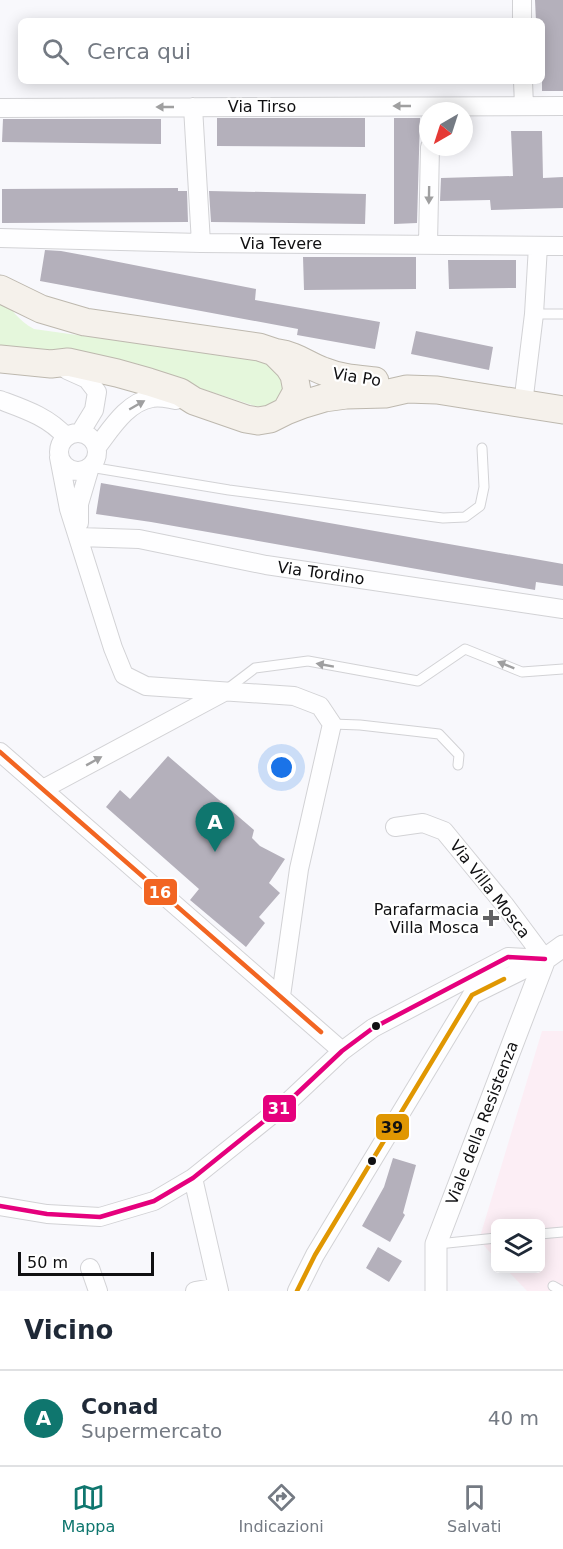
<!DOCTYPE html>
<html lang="it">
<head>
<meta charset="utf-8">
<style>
	:root { --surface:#fff; --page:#f2f2f3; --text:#1f2937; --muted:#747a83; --line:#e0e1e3; --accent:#0f766e }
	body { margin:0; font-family:"DejaVu Sans",sans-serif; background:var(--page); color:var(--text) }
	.controls { position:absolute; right:18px; bottom:18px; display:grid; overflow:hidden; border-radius:9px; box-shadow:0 3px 15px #0003 }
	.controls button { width:54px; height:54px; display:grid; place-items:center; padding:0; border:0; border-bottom:2px solid var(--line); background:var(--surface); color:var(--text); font:30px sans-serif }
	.compass { position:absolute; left:419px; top:102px; width:54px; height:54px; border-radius:50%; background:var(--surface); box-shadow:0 3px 15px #0003; rotate:219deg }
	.scale { position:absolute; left:18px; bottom:15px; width:136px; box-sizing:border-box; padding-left:6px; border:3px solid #101012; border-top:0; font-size:16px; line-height:21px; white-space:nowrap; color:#101012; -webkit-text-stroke:4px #fff; paint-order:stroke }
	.you { position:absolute; left:282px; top:768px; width:21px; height:21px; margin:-15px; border:4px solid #fff; border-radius:50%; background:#1a73e8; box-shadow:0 0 0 9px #1a73e833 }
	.badge { display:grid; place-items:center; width:39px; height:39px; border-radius:50%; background:var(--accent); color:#fff; font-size:20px; font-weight:700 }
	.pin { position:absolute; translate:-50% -50px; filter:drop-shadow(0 2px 3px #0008) }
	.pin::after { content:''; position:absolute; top:32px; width:21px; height:18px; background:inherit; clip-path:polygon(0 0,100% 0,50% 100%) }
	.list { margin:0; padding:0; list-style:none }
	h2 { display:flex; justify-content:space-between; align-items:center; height:78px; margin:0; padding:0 24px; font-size:26px }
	h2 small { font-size:20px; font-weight:400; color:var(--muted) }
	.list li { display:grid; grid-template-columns:39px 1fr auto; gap:18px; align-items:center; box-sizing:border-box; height:96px; padding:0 24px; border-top:2px solid var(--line) }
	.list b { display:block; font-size:22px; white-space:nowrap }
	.list p { margin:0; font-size:20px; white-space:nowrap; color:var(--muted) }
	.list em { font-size:20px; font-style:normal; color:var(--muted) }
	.icon { flex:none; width:33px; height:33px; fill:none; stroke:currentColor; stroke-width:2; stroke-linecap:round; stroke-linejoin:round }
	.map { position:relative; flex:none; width:563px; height:1291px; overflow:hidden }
	.search { position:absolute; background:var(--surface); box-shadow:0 3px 15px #0003; left:18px; right:18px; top:18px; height:66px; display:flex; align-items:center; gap:15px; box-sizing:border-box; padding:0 21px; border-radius:9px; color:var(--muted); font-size:22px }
	.sheet { height:174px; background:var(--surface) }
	nav { display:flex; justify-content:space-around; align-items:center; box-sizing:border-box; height:84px; border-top:2px solid var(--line); background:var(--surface); font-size:16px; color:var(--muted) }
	nav a { display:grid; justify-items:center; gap:3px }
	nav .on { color:var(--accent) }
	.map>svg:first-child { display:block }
</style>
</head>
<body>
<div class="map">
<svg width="563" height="1291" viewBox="0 0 563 1291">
	<rect width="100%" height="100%" fill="#f8f8fc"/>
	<path fill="#fceef5" d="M542,1031H563V1291H527L506,1269L540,1268V1224H496L495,1258L479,1240Z"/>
	<path fill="#e5f7dc" d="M0,298C13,309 18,321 34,329L255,360L275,365L287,383L280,401L267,407L255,406L193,386L0,347Z"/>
	<path fill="#b4b0bb" d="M535,0H563V91H542V21H536Z
		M217,118H365V147L217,146Z
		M394,118H420L417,223L394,224Z
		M3,119H161V144L2,142Z
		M511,131H542L543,178L563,177V208L491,210L490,200L440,201L441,178L513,176Z
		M178,188V191H187L188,222L2,223V189Z
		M209,191L366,194L365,224L211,222Z
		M45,250L61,251L88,256L256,289L255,300L380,322L375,349L297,335L298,329L40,281Z
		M303,257H416V289L304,290Z
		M448,260H516V288L449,289Z
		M416,331L493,347L489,370L411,354Z
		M101,483L563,564V586L536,582L535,590L151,522L96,514Z
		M168,756L254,830L252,838L260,846L285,859L269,883L280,893L259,917L265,923L246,947L190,900L199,889L106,807L120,790L130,799Z
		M393,1158L416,1165L403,1213L405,1215L390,1242L362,1226L384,1187Z
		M378,1247L402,1261L389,1282L366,1268Z"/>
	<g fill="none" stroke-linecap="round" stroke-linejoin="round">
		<defs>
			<path id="service" d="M534,314H563
				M90,467L229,490L443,518L465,517L480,506L484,487L482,448
				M226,690L255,668L308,661L418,681L465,649L522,672L563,669
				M332,724L360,725L439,734L459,755L458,765
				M540,1234L563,1232
				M438,1244L496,1238
				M553,1286L562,1291"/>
			<path id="minor" d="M522,0V21
				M523,81L524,106
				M193,107L201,243
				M0,108L563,106
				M0,238L201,243L563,246
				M428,244L430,147
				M67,370L87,379L97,392L94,410L80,433
				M0,400C24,409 49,417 66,437
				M523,404L534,314L538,246
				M59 452a19 19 0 1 1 38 0a19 19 0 1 1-38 0Z
				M97,447C111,429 127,402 152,398C160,396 169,399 176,400
				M59,457L69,509L113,648L124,675L146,686L294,696L320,706L332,724L299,869L281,996
				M79,523V504L90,467
				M79,537L139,539L266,565L563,609
				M0,752L342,1051
				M43,789L224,692
				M395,827L423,823L444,831L504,904L545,959
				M193,1178L219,1291
				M0,1206L47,1214L100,1217L154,1201L193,1178L289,1101L342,1051L373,1028L508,957L545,959
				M90,1268L98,1291
				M195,1291L218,1287
				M297,1291L315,1255L472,995L543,960"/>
			<path id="tertiary" d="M436,1291V1244L545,959L563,946"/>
			<path id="primary" d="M0,289L41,309L85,322L259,347L274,352L289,367L294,375L297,391L286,411L270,419L258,421L246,419L194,401L180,392L149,382L117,373L68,362L51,364L0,359
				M278,353C295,355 307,365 323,371C340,378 357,379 375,381
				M286,411L304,404L324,398L346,395L385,394L407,389L437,390L563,410"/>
		</defs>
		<use href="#service" stroke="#d2d2d5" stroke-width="11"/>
		<use href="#minor" stroke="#d2d2d5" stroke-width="20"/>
		<use href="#tertiary" stroke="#d2d2d5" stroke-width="23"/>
		<use href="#primary" stroke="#bdb8ae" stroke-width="29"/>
		<use href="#service" stroke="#fefeff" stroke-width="9"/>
		<use href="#minor" stroke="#fefeff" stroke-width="18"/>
		<use href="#tertiary" stroke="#fefeff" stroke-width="21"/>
		<use href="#primary" stroke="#f5f1eb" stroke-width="27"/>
		<defs>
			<path id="bus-1" d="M297,1291L315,1255L472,995L504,979"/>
			<path id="bus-2" d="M0,752L321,1032"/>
			<path id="bus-3" d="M0,1206L47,1214L100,1217L154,1201L193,1178L289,1101L342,1051L373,1028L508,957L545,959"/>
		</defs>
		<use href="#bus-1" stroke="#fff" stroke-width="9"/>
		<use href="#bus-2" stroke="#fff" stroke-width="9"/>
		<use href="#bus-3" stroke="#fff" stroke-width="9"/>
		<use href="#bus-1" stroke="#e09702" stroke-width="4.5"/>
		<use href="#bus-2" stroke="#f26522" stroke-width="4.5"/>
		<use href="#bus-3" stroke="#e5007d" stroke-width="4.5"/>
	</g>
	<defs><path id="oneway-solid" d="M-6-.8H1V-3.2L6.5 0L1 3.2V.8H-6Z" transform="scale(1.5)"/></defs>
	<g fill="#9f9fa0">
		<use href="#oneway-solid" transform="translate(402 106) rotate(180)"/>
		<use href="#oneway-solid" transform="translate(165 107) rotate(180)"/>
		<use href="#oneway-solid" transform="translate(429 195) rotate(91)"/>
		<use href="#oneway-solid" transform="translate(137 405) rotate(-30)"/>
		<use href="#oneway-solid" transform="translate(325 665) rotate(-170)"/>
		<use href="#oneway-solid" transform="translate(506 665) rotate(-158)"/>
		<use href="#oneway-solid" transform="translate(94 761) rotate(-29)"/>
	</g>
	<path fill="#616164" stroke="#fff" stroke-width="2" d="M488 909h6v6h6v6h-6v6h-6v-6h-6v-6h6z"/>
	<g fill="#101012" stroke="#fff" stroke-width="2">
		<circle cx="376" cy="1026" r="5"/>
		<circle cx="372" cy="1161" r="5"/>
	</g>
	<g text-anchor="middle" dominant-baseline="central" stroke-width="4.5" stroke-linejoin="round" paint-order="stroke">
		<g font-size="16" fill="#101012" stroke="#fff">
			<text x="262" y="106">Via Tirso</text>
			<text x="281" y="243">Via Tevere</text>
			<text transform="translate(357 377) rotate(9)">Via Po</text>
			<text transform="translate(321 573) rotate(8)">Via Tordino</text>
			<text transform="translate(490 889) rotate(52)">Via Villa Mosca</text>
			<text transform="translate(482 1123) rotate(-69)">Viale della Resistenza</text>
		</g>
		<g font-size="16" fill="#101012" stroke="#fff" text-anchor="end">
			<text x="479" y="909">Parafarmacia<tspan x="479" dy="18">Villa Mosca</tspan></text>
		</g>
	</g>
	<g stroke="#fff" stroke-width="2">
		<rect x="143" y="878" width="35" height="28" rx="6" fill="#f26522"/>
		<rect x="262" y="1094" width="35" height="29" rx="6" fill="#e5007d"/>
		<rect x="375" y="1113" width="35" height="28" rx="6" fill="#e09702"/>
	</g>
	<g font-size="16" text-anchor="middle" font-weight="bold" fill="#fff">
		<text x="160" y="898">16</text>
		<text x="279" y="1114">31</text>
	</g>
	<g font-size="16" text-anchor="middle" font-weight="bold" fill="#111">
		<text x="392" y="1133">39</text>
	</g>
</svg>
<div class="controls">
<button><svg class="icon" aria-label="layers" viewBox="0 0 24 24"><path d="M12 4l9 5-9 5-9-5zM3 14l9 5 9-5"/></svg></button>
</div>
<svg class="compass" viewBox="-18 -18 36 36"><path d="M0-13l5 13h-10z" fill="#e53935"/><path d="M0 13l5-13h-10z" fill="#747a83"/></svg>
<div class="scale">50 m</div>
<div class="you"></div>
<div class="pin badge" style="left:215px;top:852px">A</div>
<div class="search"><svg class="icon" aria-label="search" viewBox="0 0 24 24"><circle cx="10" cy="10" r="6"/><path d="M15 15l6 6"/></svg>Cerca qui</div>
</div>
<section class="sheet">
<h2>Vicino<small></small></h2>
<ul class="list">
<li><span class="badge">A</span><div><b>Conad</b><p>Supermercato</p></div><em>40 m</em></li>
</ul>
</section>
<nav>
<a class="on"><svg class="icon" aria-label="map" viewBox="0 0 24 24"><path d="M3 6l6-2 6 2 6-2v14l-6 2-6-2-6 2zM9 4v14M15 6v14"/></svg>Mappa</a>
<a><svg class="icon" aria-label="directions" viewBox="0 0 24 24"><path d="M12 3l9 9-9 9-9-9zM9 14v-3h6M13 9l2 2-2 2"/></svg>Indicazioni</a>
<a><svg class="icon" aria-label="saved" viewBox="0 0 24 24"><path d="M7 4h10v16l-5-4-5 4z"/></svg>Salvati</a>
</nav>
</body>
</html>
